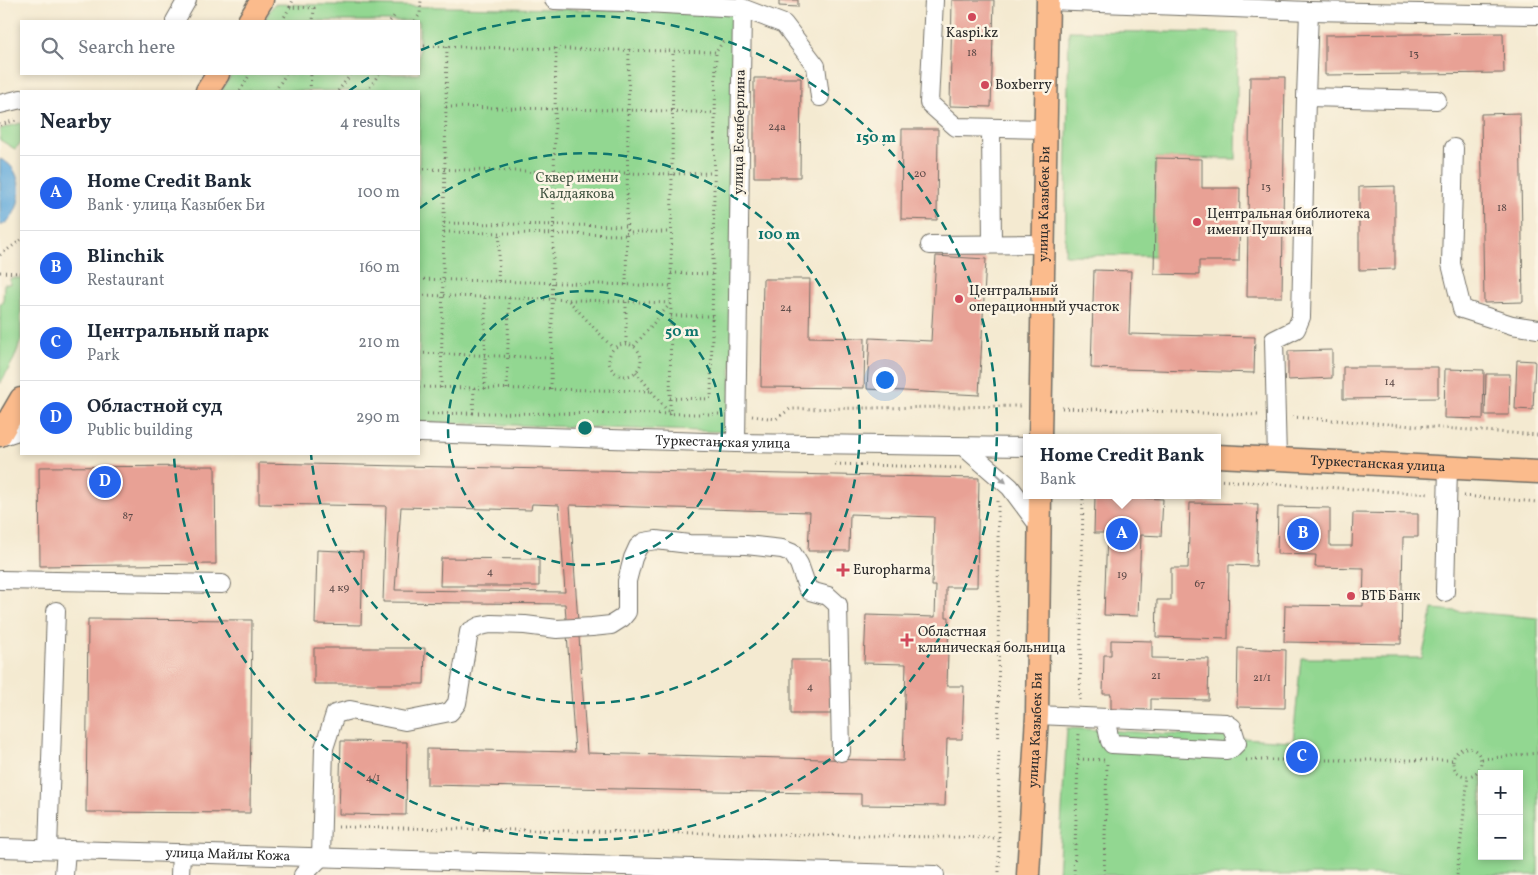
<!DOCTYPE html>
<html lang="en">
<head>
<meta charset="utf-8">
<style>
	:root { --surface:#fff; --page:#f2f2f3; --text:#1f2937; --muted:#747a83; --line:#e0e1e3; --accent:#2563eb }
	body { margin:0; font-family:Vollkorn,serif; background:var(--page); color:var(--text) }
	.controls { position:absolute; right:15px; bottom:15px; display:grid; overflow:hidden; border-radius:0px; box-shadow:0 2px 8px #0003 }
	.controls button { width:45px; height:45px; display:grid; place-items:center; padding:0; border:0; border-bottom:1px solid var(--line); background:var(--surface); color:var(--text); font:25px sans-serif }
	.you { position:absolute; left:884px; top:379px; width:18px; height:18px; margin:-12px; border:4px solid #fff; border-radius:50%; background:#1a73e8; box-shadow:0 0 0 8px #1a73e833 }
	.badge { display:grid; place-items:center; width:32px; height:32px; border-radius:50%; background:var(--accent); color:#fff; font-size:16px; font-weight:700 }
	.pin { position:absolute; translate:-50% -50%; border:2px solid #fff; box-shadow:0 1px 5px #0006 }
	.popup { position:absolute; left:1023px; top:434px; width:198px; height:65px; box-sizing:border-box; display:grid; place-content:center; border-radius:0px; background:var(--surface); filter:drop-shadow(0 1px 4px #0005); font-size:16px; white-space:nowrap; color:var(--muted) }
	.popup b { font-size:19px; color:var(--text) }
	.popup::after { content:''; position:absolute; left:50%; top:100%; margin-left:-10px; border:10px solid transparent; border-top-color:var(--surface) }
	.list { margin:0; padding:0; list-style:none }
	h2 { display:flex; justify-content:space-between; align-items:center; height:65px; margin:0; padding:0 20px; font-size:21px }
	h2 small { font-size:16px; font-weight:400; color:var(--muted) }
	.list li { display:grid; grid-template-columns:32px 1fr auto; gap:15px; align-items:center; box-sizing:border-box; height:75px; padding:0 20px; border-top:1px solid var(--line) }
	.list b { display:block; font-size:19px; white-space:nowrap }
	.list p { margin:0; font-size:16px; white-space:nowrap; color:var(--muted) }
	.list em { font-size:16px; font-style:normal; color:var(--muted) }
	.icon { flex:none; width:28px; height:28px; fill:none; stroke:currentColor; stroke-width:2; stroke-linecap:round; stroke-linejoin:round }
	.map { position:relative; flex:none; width:1538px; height:875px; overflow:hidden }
	.search { position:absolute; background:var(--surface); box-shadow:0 2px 8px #0003; left:20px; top:20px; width:400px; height:55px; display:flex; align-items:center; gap:12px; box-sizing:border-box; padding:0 18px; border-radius:0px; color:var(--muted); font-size:19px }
	.panel { position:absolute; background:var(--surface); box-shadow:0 2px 8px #0003; left:20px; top:90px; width:400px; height:365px; border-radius:0px }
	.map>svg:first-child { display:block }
</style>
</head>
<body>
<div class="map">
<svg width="1538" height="875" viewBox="0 0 1538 875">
	<rect width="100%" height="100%" fill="#fcf5e5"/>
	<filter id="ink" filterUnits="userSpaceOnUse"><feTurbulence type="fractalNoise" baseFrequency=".02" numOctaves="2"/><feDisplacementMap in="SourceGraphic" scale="10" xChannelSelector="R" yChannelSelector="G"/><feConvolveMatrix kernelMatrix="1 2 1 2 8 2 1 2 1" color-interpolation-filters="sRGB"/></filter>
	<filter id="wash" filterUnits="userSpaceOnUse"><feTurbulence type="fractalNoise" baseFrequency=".0096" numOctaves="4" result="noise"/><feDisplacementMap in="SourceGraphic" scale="20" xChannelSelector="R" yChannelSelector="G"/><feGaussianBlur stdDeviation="1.12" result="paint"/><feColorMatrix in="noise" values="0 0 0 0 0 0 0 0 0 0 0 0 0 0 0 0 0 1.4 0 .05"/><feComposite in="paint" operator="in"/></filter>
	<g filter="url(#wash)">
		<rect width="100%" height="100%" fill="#f4ead1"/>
		<path fill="#92d791" stroke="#5e815e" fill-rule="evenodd" d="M274,4L739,12L730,432L419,422V91H221L232,74H419V21H264Z
			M1069,31L1238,33L1236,159L1156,158L1155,256L1065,255Z
			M21,123V143L15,149L0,140V129Z
			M10,278H21V340L14,359L0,384V303H3L4,284H10Z
			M1433,609L1538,618V875H1058L1067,728L1293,741L1301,658H1422ZM1482,774H1519V856H1482Z"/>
		<path fill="#65abdb" stroke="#486b83" d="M0,159C27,168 25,216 0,226Z"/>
		<g id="blocks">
			<path fill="#e8a195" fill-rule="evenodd" d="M779,0H798V7L779,6Z
				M952,0H994L991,107L950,106Z
				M1503,33L1504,73L1325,75V35Z
				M1250,77H1285L1282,297H1247Z
				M754,78H801L800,177H754Z
				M1520,113L1523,302L1484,303L1481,114Z
				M902,129H938L937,220L901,219Z
				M1156,158L1202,159V188H1240L1239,261H1199V275L1154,274Z
				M1395,186V269L1359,270V187Z
				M936,256L986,259L979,395L867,389L870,338L931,341Z
				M1094,270L1131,271L1129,334L1255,337L1254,373L1091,368Z
				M763,279H810L809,337L865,338L864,388L761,387Z
				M1332,350V378L1288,380V351Z
				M1517,360L1535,361L1533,410L1515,409Z
				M1343,367H1438V398L1343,399Z
				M1445,369L1484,370L1483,419L1444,418Z
				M1486,374H1510L1509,415H1485Z
				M259,463L979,478L977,587H946V617H949L947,686H964L962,739H947L945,806L861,805V794L427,785V749L575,752L565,604L383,602L386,506L259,504ZM532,504L559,505L565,592L395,590L401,507L531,510ZM570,505L810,512L808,551H849L850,514L934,517L932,586H936L935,617L866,615L864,663L906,664L903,761L587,753Z
				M215,466L216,564L40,566L39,467Z
				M1095,496L1163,499L1161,536L1141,535L1138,616L1104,615L1107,533H1094Z
				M1190,503L1258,504L1256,566L1229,565L1228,639L1156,637L1157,600H1171V568H1188Z
				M1278,507L1330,508V546H1352L1353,513L1418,514V537H1403L1401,644L1284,642L1285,605L1363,606L1364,568L1315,567L1316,555L1277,554Z
				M317,550L363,552L361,625L315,624Z
				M441,558L539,559V586H440Z
				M88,619L252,620L250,813L86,812Z
				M1111,640L1152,641V658L1209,659L1208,700L1151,699V710H1111V694H1103L1104,655H1111Z
				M314,648H425L424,684H314Z
				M1238,648L1286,650L1285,708L1237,707Z
				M791,660H830L831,714H791Z
				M341,741L407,742L406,815L339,814Z"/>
		</g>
	</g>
	<g filter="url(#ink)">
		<use href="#blocks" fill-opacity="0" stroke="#716e65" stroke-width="1"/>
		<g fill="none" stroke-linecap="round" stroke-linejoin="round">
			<defs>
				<g id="minor">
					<path d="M554,0L625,2L742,8L736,443"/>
					<path d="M934,0L929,103L956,127L1047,129"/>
					<path d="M1048,1L1309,11L1538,15"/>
					<path d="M742,8L784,24L816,66L820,97"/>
					<path d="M1309,11L1306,97L1437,100"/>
					<path d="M175,21L187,0"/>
					<path d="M0,104L21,99"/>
					<path d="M991,128L992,244"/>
					<path d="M1454,148L1451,264L1462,309L1512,325L1538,329"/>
					<path d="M930,245L1045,244"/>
					<path id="s1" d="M419,433L736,443L1027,447"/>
					<path d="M0,437L21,430"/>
					<path d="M964,447L1010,487L1039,526"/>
					<path d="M1277,459L1274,340L1296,329L1301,317L1306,97"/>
					<path d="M0,580L222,584"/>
					<path d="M1445,592L1448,467"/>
					<path d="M1037,715L1226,723L1232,727L1237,743L1231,749L1226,750L1112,744L1110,741L1105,718"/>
					<path id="s2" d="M0,848L935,875"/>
					<path d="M48,849L56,611"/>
					<path d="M64,875L66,850"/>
					<path d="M180,875L181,853"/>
					<path d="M303,875L321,857L324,748L335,714L350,710L405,721L450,712L457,703L469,632L480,626L491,624L525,625L557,629L592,627L611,625L622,618L627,612V581L633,558L638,547L644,542L656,540L689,544L746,545L782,549L792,553L799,564L807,587L810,591L828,596L838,605L841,752"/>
				</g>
				<g id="major">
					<path d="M249,21L262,0"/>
					<path d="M207,91L218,74"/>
					<path d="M0,435L21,399"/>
					<path id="s3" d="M1040,438L1048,0"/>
					<path id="s4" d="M1217,456L1538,472"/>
					<path id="s5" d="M1028,875L1037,715L1040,495"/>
				</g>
			</defs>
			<use href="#minor" stroke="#716e65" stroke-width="20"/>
			<use href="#major" stroke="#716e65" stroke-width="25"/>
			<path stroke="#716e65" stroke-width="3" stroke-dasharray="1 4" stroke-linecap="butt" d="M290,7L293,0
				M282,21L290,7L314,8L313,21
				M390,21L395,15
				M415,21L420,14L421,0
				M419,46L716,52
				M240,91L250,74
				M275,91L286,74
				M310,91L311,74
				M338,91L351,74
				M367,91L379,74
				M446,107L672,111L715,113
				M0,125L16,120
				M419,169L672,174L714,173
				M444,223L627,226
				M444,232L626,235
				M626,232H671
				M0,255L21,240
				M0,272L21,273
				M671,273L713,274
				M419,279L671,286
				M498,281L500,233
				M626,285L629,49
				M419,295L671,303
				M569,301L613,348
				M626,302V343
				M671,316H712
				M609 360a16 16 0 1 1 32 0a16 16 0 1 1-32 0Z
				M634,346L670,304
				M419,353L551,358
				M636,372L670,414
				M419,387L652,391
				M441,388L447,46
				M474,388L473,413L721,414
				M485,389V297
				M507,389L509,298
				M551,389L556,48
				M670,398L711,399L716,52L724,40
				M1062,408L1258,415
				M427,414L473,413
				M670,415L673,50
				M752,416L776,419L790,409L1022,406
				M1292,417L1538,435
				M835,464L961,468
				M1217,480L1430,494
				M1464,496L1538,502
				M998,501L999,875
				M1080,700L1083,495
				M1453 762a14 14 0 1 1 28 0a14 14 0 1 1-28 0Z
				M1078,759L1104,760
				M1482,759L1538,753
				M1246,760H1453
				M338,827L1000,838
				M1074,875L1079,733
				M1104,875L1107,761
				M1457,875L1468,776"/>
			<use href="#minor" stroke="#fff" stroke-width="18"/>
			<use href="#major" stroke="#fbbb8c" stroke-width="22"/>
		</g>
		<defs><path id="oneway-solid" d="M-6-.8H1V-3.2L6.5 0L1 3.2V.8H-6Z" transform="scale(1.25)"/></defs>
		<use fill="#a0a0a0" href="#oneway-solid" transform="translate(1001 478) rotate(43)"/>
	</g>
	<g fill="none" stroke="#0f766e" stroke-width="2.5" stroke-dasharray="9 6">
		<circle cx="585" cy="428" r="137"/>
		<path d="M420 208A275 275 0 1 1 311 454"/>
		<path d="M349 91A412 412 0 0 1 373 75M421 50A412 412 0 1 1 174 457"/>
	</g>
	<g fill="#d1495b" stroke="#fcf5e5" stroke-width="2">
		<circle cx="972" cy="17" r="5"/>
		<circle cx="985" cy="85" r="5"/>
		<circle cx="1197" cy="222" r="5"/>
		<circle cx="959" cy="299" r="5"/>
		<path d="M840.5 562.5h5v5h5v5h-5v5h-5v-5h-5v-5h5z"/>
		<circle cx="1351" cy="596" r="5"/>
		<path d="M904.5 632.5h5v5h5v5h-5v5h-5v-5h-5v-5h5z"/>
	</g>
	<g text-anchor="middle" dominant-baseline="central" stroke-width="5" stroke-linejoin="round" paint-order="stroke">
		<g font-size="11" fill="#5a4846">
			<text x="972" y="53">18</text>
			<text x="1414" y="54">13</text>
			<text x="777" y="127">24а</text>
			<text x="920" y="174">20</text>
			<text x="1266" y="187">13</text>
			<text x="1502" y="208">18</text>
			<text x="786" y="308">24</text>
			<text x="1390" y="382">14</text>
			<text x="128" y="516">87</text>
			<text x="490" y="572">4</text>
			<text x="1122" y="575">19</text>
			<text x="1200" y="584">67</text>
			<text x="339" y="588">4 к9</text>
			<text x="1156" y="676">21</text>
			<text x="1262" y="678">21/1</text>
			<text x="810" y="687">4</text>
			<text x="373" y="778">4/1</text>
		</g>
		<g font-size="14" fill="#2b2b2b" stroke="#fcf5e5" text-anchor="start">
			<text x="972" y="33" text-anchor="middle">Kaspi.kz</text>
			<text x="995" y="85">Boxberry</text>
			<text x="1207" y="214">Центральная библиотека<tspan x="1207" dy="16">имени Пушкина</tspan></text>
			<text x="969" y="291">Центральный<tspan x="969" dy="16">операционный участок</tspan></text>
			<text x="853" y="570">Europharma</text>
			<text x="1361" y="596">ВТБ Банк</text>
			<text x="918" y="632">Областная<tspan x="918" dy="16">клиническая больница</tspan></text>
		</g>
		<g font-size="14" fill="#2b2b2b" stroke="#fcf5e5">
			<text transform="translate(740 132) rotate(-89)">улица Есенберлина</text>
			<text stroke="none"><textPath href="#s3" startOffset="234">улица Казыбек Би</textPath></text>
			<text stroke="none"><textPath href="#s1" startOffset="304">Туркестанская улица</textPath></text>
			<text stroke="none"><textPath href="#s4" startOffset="161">Туркестанская улица</textPath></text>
			<text stroke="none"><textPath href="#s5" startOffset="145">улица Казыбек Би</textPath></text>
			<text stroke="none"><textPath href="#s2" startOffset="228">улица Майлы Кожа</textPath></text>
		</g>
		<g font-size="14" fill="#455644" stroke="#fcf5e5">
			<text x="577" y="178">Сквер имени<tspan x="577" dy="16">Калдаякова</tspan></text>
		</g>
	</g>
	<circle cx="585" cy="428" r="8" fill="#0f766e" stroke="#fcf5e5" stroke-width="2.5"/>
	<g font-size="15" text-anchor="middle" font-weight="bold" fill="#0f766e" stroke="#fcf5e5" stroke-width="5" stroke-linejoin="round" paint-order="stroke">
		<text x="876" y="142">150 m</text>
		<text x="779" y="239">100 m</text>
		<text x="682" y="336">50 m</text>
	</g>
</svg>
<div class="controls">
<button>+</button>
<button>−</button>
</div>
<div class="you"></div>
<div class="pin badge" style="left:1122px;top:534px">A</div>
<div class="popup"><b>Home Credit Bank</b>Bank</div>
<div class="pin badge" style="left:1303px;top:534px">B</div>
<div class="pin badge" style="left:1302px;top:757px">C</div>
<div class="pin badge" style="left:105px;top:482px">D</div>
<div class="search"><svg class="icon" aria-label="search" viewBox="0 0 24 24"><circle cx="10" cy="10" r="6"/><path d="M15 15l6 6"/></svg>Search here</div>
<section class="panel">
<h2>Nearby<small>4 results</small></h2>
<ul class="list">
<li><span class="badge">A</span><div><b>Home Credit Bank</b><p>Bank · улица Казыбек Би</p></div><em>100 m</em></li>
<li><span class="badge">B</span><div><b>Blinchik</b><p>Restaurant</p></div><em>160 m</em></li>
<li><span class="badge">C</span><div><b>Центральный парк</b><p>Park</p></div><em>210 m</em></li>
<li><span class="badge">D</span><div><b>Областной суд</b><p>Public building</p></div><em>290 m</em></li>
</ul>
</section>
</div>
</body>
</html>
